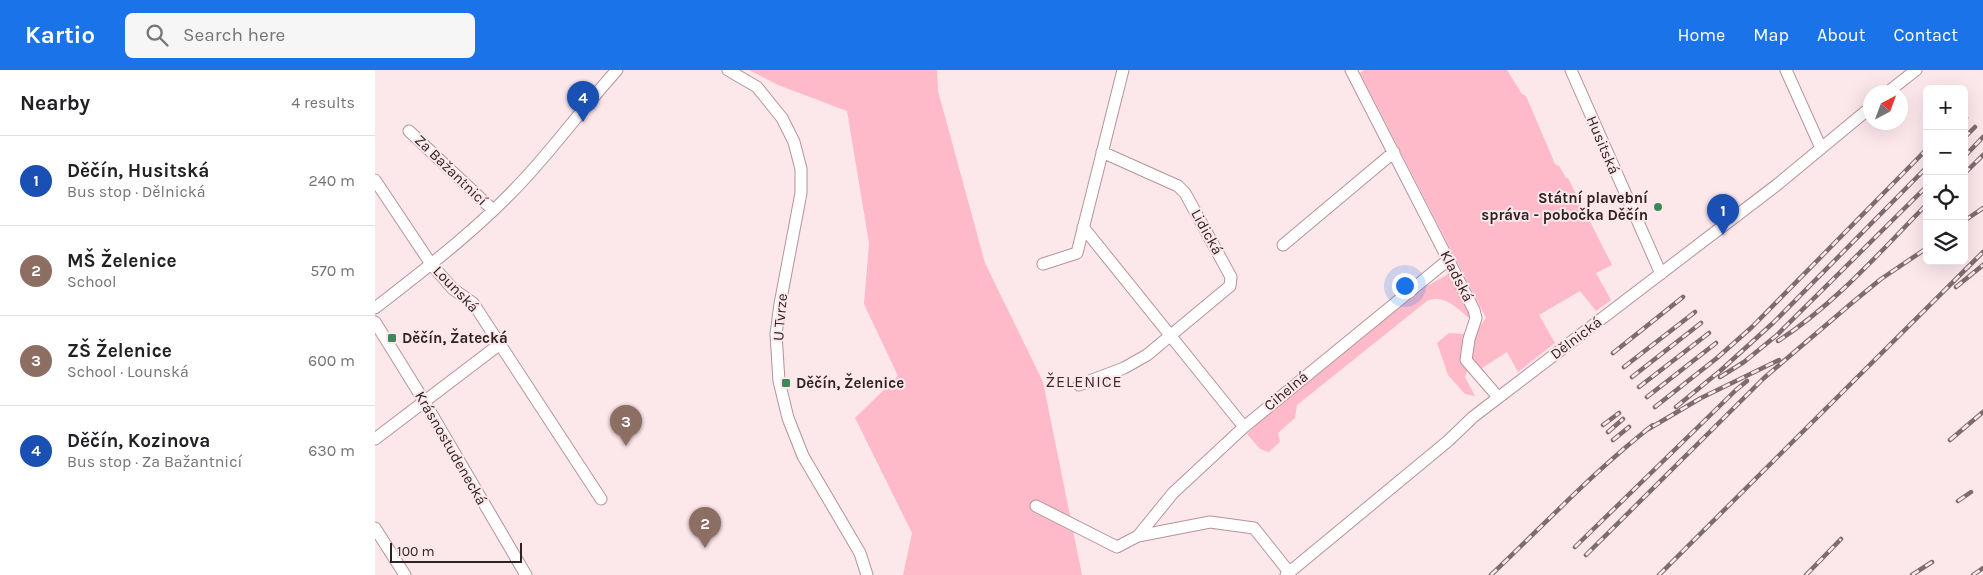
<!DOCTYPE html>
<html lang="en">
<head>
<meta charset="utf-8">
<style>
	:root { --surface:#fff; --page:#f6f6f6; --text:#202124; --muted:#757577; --line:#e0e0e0; --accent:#1a73e8 }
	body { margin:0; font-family:Karla,sans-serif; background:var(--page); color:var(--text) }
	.controls { position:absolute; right:15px; top:15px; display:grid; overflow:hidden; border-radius:8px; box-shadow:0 5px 20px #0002 }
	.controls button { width:45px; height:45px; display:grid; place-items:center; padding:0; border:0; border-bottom:1px solid var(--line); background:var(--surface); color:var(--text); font:25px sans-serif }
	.compass { position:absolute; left:1488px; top:15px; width:45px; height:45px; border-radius:50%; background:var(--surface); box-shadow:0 5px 20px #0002; rotate:41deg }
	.scale { position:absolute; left:15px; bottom:12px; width:132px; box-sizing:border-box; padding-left:5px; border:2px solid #2f2225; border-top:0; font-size:14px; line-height:18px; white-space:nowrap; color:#2f2225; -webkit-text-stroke:4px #fce7eb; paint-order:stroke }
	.you { position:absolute; left:1029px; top:215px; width:18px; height:18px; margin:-12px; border:4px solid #fff; border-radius:50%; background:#1a73e8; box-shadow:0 0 0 8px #1a73e833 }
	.badge { display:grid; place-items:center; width:32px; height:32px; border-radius:50%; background:var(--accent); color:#fff; font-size:16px; font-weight:700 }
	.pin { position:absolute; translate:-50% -41px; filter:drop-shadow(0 1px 2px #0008) }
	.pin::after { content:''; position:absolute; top:26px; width:18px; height:15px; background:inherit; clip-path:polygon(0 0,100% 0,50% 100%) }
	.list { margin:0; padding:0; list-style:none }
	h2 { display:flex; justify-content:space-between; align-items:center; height:65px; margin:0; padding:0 20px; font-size:21px }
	h2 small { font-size:16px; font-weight:400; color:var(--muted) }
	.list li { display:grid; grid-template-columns:32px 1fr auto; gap:15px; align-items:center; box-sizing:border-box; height:90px; padding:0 20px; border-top:1px solid var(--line) }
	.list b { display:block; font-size:19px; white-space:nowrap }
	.list p { margin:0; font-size:16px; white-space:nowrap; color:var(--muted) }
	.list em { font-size:16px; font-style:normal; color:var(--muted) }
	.icon { flex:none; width:28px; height:28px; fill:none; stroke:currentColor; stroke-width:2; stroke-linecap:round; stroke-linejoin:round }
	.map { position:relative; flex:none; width:1608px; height:505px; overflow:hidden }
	header { display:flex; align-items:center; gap:30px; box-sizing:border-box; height:70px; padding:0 25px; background:var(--accent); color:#fff }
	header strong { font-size:24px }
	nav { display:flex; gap:28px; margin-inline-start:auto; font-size:18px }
	.search { width:350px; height:45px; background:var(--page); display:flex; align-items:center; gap:12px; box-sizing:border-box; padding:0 18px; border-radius:8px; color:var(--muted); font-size:19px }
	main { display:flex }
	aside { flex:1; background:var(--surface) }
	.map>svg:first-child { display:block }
</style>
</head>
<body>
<header>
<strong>Kartio</strong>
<div class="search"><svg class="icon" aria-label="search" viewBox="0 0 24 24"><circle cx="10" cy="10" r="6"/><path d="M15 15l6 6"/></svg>Search here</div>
<nav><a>Home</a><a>Map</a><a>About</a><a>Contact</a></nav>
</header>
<main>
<aside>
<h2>Nearby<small>4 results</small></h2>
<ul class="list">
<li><span class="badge" style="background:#1a4fb4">1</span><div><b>Děčín, Husitská</b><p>Bus stop · Dělnická</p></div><em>240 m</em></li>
<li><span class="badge" style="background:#8d6e63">2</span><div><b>MŠ Želenice</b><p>School</p></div><em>570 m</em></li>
<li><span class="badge" style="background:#8d6e63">3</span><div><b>ZŠ Želenice</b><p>School · Lounská</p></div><em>600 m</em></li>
<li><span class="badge" style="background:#1a4fb4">4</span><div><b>Děčín, Kozinova</b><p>Bus stop · Za Bažantnicí</p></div><em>630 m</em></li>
</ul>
</aside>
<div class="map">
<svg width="1608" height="505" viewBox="0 0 1608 505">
	<rect width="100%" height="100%" fill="#fce7eb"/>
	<path fill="#ffbac9" d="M374,0H562L563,21L610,193L668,312L707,505H528L537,463L480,348L523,306L489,234L494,173L472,41L403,15Z
		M989,0H1132L1147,24L1151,26L1180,94L1184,96L1191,108H1193L1237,195L1221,203L1236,230L1221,241L1205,221L1164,245L1180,273L1143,302L1132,282L1104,300L1094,282L1097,266L1111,248L985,3Z
		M1075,203L1097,246L1094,248C1082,238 1068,223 1052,231L922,335L920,348L903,363L905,372L894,382L885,379L872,364L892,344L1051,214L1054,215Z
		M1074,263L1090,264L1093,298L1090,307L1100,326L1090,324L1073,305L1062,273Z"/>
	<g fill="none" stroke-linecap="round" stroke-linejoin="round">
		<defs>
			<path id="minor" d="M353,0L382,17L407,48L419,72L426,99V123L405,234L401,264L404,311L413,348L428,386L485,483L492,505
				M976,0L1099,240L1101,248L1094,269L1091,290L1123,327
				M1196,0L1286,204
				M1411,0L1446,78
				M1513,22L1541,0
				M34,61L118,140
				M0,110L56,194L78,219L98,233L226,429
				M708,157L869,357
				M908,175L1019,82
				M668,194L702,183L748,0
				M0,238C53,197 108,155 153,105C184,71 211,34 242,0
				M0,252L49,331L151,505
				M704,315L749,298L772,285L855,216L856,207L810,123L803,116L727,82
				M0,369L125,274
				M661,436L742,477L763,466L835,452L879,458L914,502
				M0,458L30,505
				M763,466L798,423L869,357L1073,190
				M911,505L1073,371L1098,347L1403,114L1496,37"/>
		</defs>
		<use href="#minor" stroke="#b4949b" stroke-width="13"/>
		<use href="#minor" stroke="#fff" stroke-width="11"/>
		<defs>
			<path id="rail" d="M1589,50L1591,48
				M1589,68L1600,57
				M1589,87L1608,67
				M1589,104L1608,85
				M1589,151L1608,138
				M1581,217L1608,195
				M1403,271C1459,235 1506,181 1552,134
				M1238,283L1308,227
				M1249,297L1320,242
				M1257,307L1326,253
				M1345,307L1369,292L1402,265L1552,116
				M1264,317L1334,263
				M1272,327L1341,273
				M1280,337L1342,288L1377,257L1552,79
				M1301,337L1345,301L1399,252L1552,97
				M1228,355L1244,343
				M1233,362L1248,349
				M1238,370L1254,357
				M1575,370L1608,342
				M1583,431L1596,422
				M1200,477L1361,320L1372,311
				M1211,485L1389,308L1478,232L1506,209L1552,178
				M1116,505C1170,454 1220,400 1278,355L1270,361L1326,328L1404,290
				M1284,505L1608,182
				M1431,505L1466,469
				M1537,505L1557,492
				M1598,505L1608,498"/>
		</defs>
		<use href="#rail" stroke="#7c6c70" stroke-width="4.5"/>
		<use href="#rail" stroke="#fce7eb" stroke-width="2.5" stroke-dasharray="8" stroke-linecap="butt"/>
	</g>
	<g fill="#3b8959" stroke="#fce7eb" stroke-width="2">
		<circle cx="1283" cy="137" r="5"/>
		<rect x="12" y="263" width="10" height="10" rx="2.5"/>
		<rect x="406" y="308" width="10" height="10" rx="2.5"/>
	</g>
	<g text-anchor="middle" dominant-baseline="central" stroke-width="4" stroke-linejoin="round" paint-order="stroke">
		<g font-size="15" fill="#2f2225" stroke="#fce7eb">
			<text transform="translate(1228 75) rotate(67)">Husitská</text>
			<text transform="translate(76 100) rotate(44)">Za Bažantnicí</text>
			<text transform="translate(832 162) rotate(61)">Lidická</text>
			<text transform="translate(1082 206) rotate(63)">Kladská</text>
			<text transform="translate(81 219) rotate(46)">Lounská</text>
			<text transform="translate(405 247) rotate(-85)">U Tvrze</text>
			<text transform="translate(1201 268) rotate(-37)">Dělnická</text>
			<text transform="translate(911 321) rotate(-40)">Cihelná</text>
			<text transform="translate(76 378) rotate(60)">Krásnostudenecká</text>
		</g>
		<g font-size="15" font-weight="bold" fill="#2f2225" stroke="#fce7eb" text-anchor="start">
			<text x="1273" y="128" text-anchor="end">Státní plavební<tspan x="1273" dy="17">správa - pobočka Děčín</tspan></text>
			<text x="27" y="268">Děčín, Žatecká</text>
			<text x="421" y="313">Děčín, Želenice</text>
		</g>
		<g font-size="16" letter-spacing="1" fill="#40272d" stroke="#fce7eb">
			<text x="709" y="311">ŽELENICE</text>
		</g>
	</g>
</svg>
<div class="controls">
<button>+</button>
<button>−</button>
<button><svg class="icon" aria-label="locate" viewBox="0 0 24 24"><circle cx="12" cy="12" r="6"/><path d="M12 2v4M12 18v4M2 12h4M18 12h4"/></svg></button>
<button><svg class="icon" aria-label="layers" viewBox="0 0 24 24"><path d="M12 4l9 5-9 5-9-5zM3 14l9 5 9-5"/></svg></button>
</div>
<svg class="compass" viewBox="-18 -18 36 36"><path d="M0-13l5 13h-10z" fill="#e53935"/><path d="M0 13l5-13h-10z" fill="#757577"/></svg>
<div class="scale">100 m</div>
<div class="you"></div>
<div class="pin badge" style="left:1348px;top:165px;background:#1a4fb4">1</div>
<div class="pin badge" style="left:330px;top:478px;background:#8d6e63">2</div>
<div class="pin badge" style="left:251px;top:376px;background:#8d6e63">3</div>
<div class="pin badge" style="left:208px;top:52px;background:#1a4fb4">4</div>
</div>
</main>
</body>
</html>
